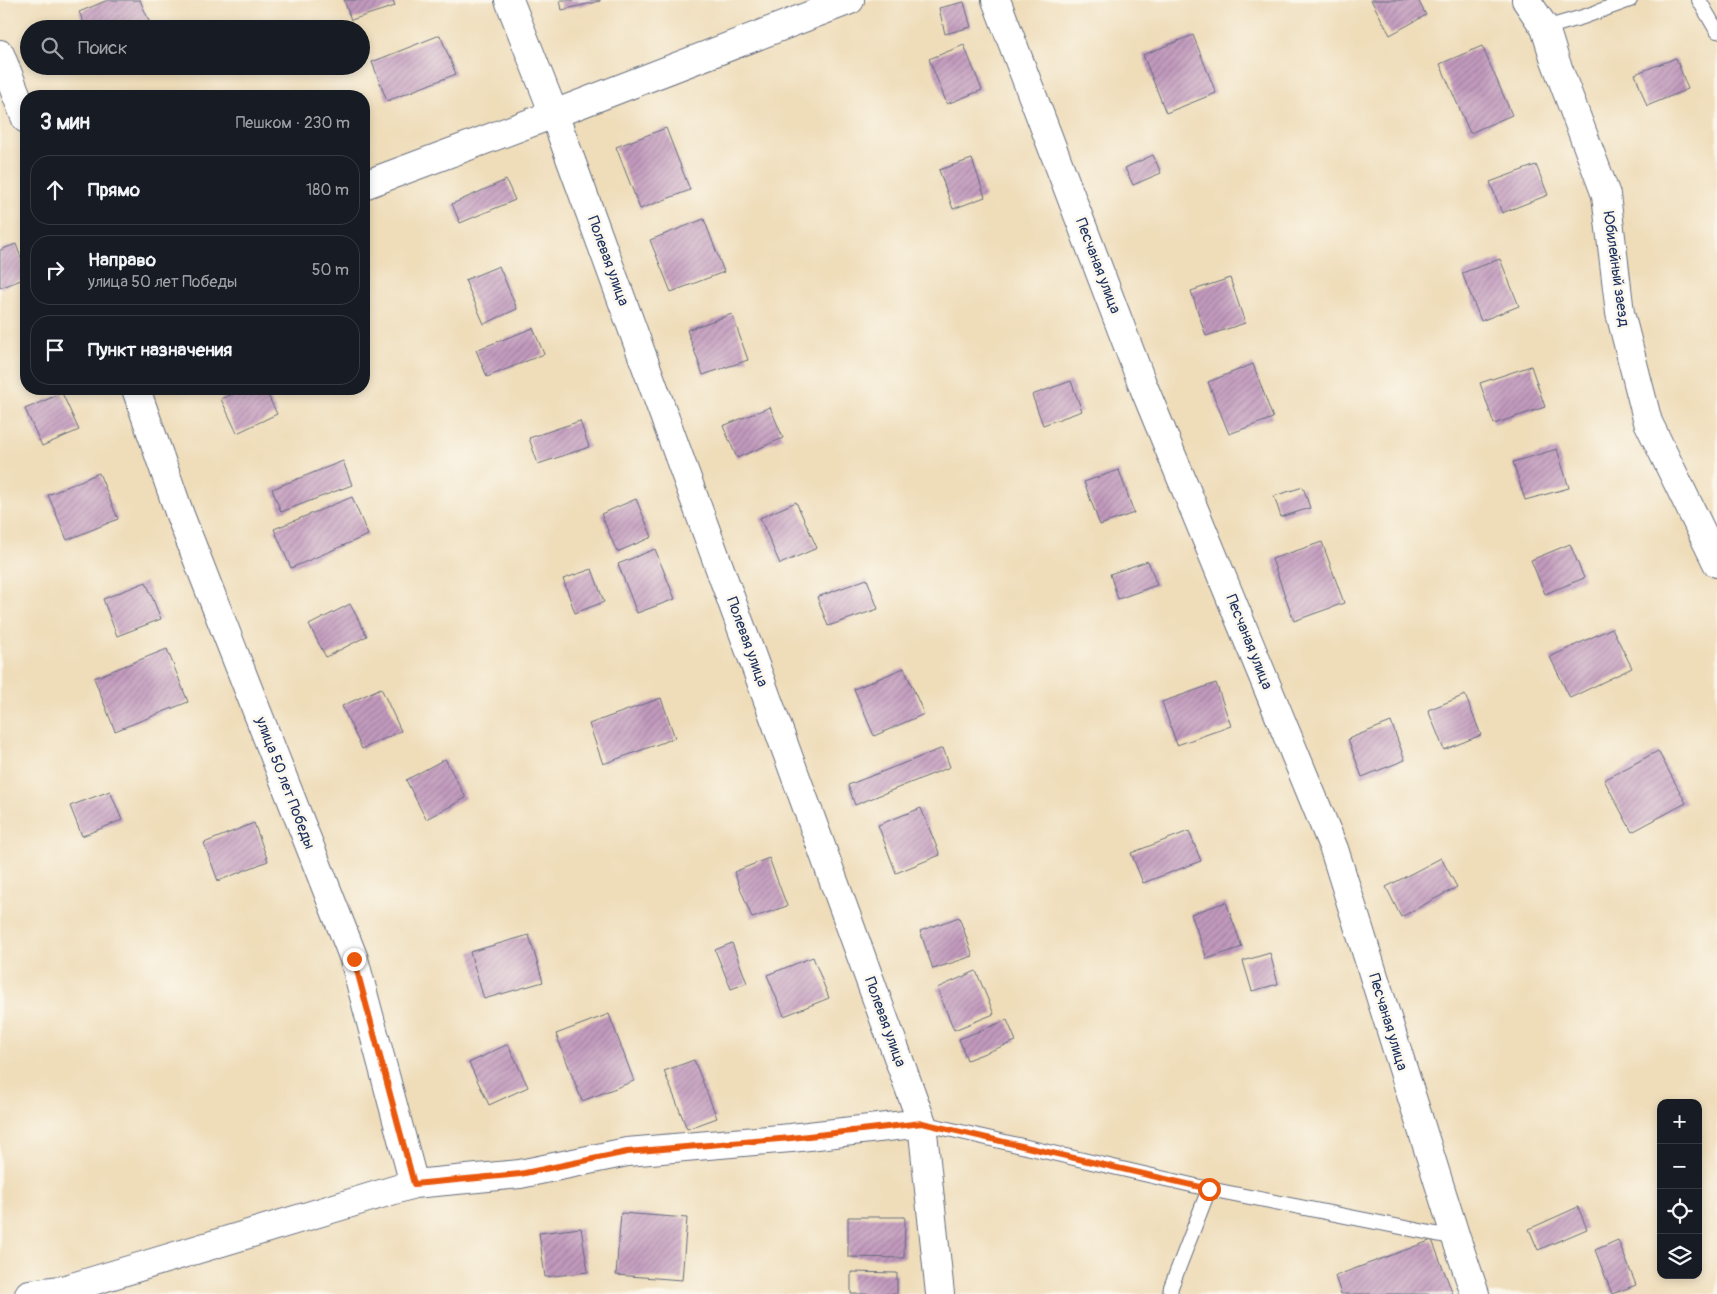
<!DOCTYPE html>
<html lang="ru">
<head>
<meta charset="utf-8">
<style>
	:root { --surface:#171b24; --page:#242831; --text:#f1f3f6; --muted:#9ea1a6; --line:#363941 }
	body { margin:0; font-family:Pangolin,sans-serif; background:var(--page); color:var(--text) }
	.controls { position:absolute; right:15px; bottom:15px; display:grid; overflow:hidden; border-radius:10px; box-shadow:0 2px 8px #0003 }
	.controls button { width:45px; height:45px; display:grid; place-items:center; padding:0; border:0; border-bottom:1px solid var(--line); background:var(--surface); color:var(--text); font:25px sans-serif }
	.stop { position:absolute; width:15px; height:15px; margin:-11px; border:4px solid #ea580c; border-radius:50%; background:#fff }
	.stop.end { background:#ea580c; border-color:#fff; box-shadow:0 1px 5px #0008 }
	.list { margin:0; padding:0; list-style:none }
	h2 { display:flex; justify-content:space-between; align-items:center; height:65px; margin:0; padding:0 20px; font-size:21px }
	h2 small { font-size:16px; font-weight:400; color:var(--muted) }
	.list li { display:grid; grid-template-columns:32px 1fr auto; gap:15px; align-items:center; box-sizing:border-box; height:70px; margin:0 10px 10px; padding:0 10px; border:1px solid var(--line); border-radius:20px }
	.list b { display:block; font-size:19px; white-space:nowrap }
	.list p { margin:0; font-size:16px; white-space:nowrap; color:var(--muted) }
	.list em { font-size:16px; font-style:normal; color:var(--muted) }
	.icon { flex:none; width:28px; height:28px; fill:none; stroke:currentColor; stroke-width:2; stroke-linecap:round; stroke-linejoin:round }
	.map { position:relative; flex:none; width:1717px; height:1294px; overflow:hidden }
	.search { position:absolute; background:var(--surface); box-shadow:0 2px 8px #0003; left:20px; top:20px; width:350px; height:55px; display:flex; align-items:center; gap:12px; box-sizing:border-box; padding:0 18px; border-radius:28px; color:var(--muted); font-size:19px }
	.panel { position:absolute; background:var(--surface); box-shadow:0 2px 8px #0003; left:20px; top:90px; width:350px; height:305px; border-radius:20px }
	.map>svg:first-child { display:block }
</style>
</head>
<body>
<div class="map">
<svg width="1717" height="1294" viewBox="0 0 1717 1294">
	<defs>
		<pattern id="building-hatch" width="6" height="6" patternUnits="userSpaceOnUse" patternTransform="scale(1.25)"><rect width="6" height="6" fill="#c29abd"/><path d="M-1 1l2-2M0 6l6-6M5 7l2-2" fill="none" stroke="#9d7e9d"/></pattern>
	</defs>
	<rect width="100%" height="100%" fill="#fbf7ec"/>
	<filter id="ink" filterUnits="userSpaceOnUse"><feTurbulence type="fractalNoise" baseFrequency=".02" numOctaves="2"/><feDisplacementMap in="SourceGraphic" scale="10" xChannelSelector="R" yChannelSelector="G"/><feConvolveMatrix kernelMatrix="1 2 1 2 8 2 1 2 1" color-interpolation-filters="sRGB"/></filter>
	<filter id="wash" filterUnits="userSpaceOnUse"><feTurbulence type="fractalNoise" baseFrequency=".0096" numOctaves="4" result="noise"/><feDisplacementMap in="SourceGraphic" scale="20" xChannelSelector="R" yChannelSelector="G"/><feGaussianBlur stdDeviation="1.12" result="paint"/><feColorMatrix in="noise" values="0 0 0 0 0 0 0 0 0 0 0 0 0 0 0 0 0 1.4 0 .05"/><feComposite in="paint" operator="in"/></filter>
	<g filter="url(#wash)">
		<rect width="100%" height="100%" fill="#efddba"/>
		<g id="blocks">
			<path fill="url(#building-hatch)" d="M108,0H140L150,23L138,29H87L79,12Z
				M344,0H393L395,6L351,20Z
				M560,0H600V1L562,10Z
				M1371,0H1418L1426,15L1390,35Z
				M964,2L971,27L945,34L939,8Z
				M440,35L456,74L387,101L372,62Z
				M1193,35L1216,93L1166,113L1143,55Z
				M964,45L982,90L947,104L929,59Z
				M1482,46L1512,115L1470,133L1440,64Z
				M1676,58L1688,89L1647,106L1635,74Z
				M666,128L690,190L640,209L616,147Z
				M1153,155L1161,173L1133,185L1125,168Z
				M972,159L985,197L953,209L939,170Z
				M1536,165L1548,195L1502,213L1490,182Z
				M506,180L515,200L460,223L452,204Z
				M704,219L724,272L671,292L650,240Z
				M16,244L26,271V278L0,288V250Z
				M1500,259L1519,306L1481,321L1462,273Z
				M499,266L517,309L484,324L465,280Z
				M1230,278L1245,323L1206,336L1191,291Z
				M732,314L748,360L703,375L687,330Z
				M533,328L544,354L487,377L476,350Z
				M1253,364L1273,418L1229,434L1208,382Z
				M1531,366L1545,407L1494,424L1480,383Z
				M1071,381L1082,411L1043,425L1032,395Z
				M245,389H265L277,414L237,433L221,399Z
				M62,393L79,430L42,446L25,409Z
				M770,407L783,438L737,458L723,426Z
				M580,421L589,447L538,464L529,438Z
				M1557,449L1569,488L1525,500L1513,462Z
				M343,461L352,485L281,512L272,489Z
				M1119,470L1134,513L1100,525L1084,482Z
				M99,473L118,519L67,540L48,495Z
				M1303,487L1310,508L1281,517L1274,496Z
				M352,497L368,535L291,568L274,529Z
				M636,499L652,537L617,552L601,514Z
				M796,502L817,548L780,564L760,518Z
				M1322,542L1344,603L1294,621L1272,559Z
				M1570,544L1584,578L1545,594L1531,560Z
				M655,549L675,599L637,613L618,564Z
				M1148,561L1157,585L1118,599L1110,574Z
				M592,569L604,602L575,613L563,579Z
				M867,579L878,609L828,626L817,597Z
				M146,582L161,619L117,636L103,599Z
				M350,604L367,636L326,657L309,625Z
				M1612,628L1632,668L1570,698L1550,657Z
				M167,649L188,702L115,731L94,678Z
				M904,668L924,714L874,736L854,689Z
				M1216,683L1231,726L1177,745L1162,702Z
				M381,688L401,731L362,749L342,706Z
				M1465,695L1481,735L1444,750L1428,710Z
				M661,698L675,738L603,764L589,724Z
				M1391,722L1405,760L1362,777L1348,739Z
				M943,748L950,767L855,805L848,785Z
				M1658,751L1686,803L1632,832L1604,780Z
				M445,759L466,798L426,819L406,780Z
				M110,791L122,820L82,836L70,806Z
				M921,808L940,855L896,873L878,825Z
				M254,823L268,861L218,881L204,843Z
				M1189,831L1201,861L1143,883L1131,853Z
				M769,858L787,906L752,918L734,872Z
				M1441,858L1457,887L1401,917L1386,887Z
				M1226,902L1242,947L1207,959L1191,914Z
				M959,917L973,956L933,969L920,931Z
				M529,935L543,982L484,999L470,952Z
				M732,943L747,983L731,989L715,950Z
				M1270,953L1278,984L1252,991L1243,961Z
				M813,957L829,998L784,1016L767,975Z
				M976,971L994,1014L954,1030L937,988Z
				M609,1014L634,1081L582,1101L556,1034Z
				M1007,1020L1016,1041L967,1060L959,1039Z
				M508,1044L528,1087L489,1105L469,1063Z
				M694,1060L717,1118L687,1129L664,1071Z
				M1578,1207L1587,1229L1538,1250L1529,1229Z
				M621,1213L687,1218L682,1280L616,1275Z
				M848,1217H905L904,1258L848,1257Z
				M581,1228L588,1272L545,1277L539,1233Z
				M1432,1240L1453,1294H1341L1335,1276Z
				M1618,1240L1636,1285L1612,1294L1595,1250Z
				M851,1272L897,1273V1294H851Z"/>
		</g>
	</g>
	<g filter="url(#ink)">
		<use href="#blocks" fill-opacity="0" stroke="#656c7e" stroke-width="1"/>
		<g fill="none" stroke-linecap="round" stroke-linejoin="round">
			<defs>
				<path id="lane" d="M1699,0L1717,31
					M1545,28L1583,17L1630,0
					M922,1123L1209,1189L1456,1238
					M1170,1294L1171,1287L1209,1189"/>
				<path id="street" d="M509,0L554,114L922,1123L940,1294
					M996,0L1142,383L1334,849L1456,1238L1475,1294
					M1526,0L1545,28L1555,60L1606,195L1620,313L1648,422L1717,563
					M0,54L26,119
					M364,185L554,114L850,0
					M136,389L180,515L354,959L414,1184
					M29,1294L66,1289L414,1184L520,1174L627,1152L791,1138L922,1123"/>
			</defs>
			<use href="#lane" stroke="#656c7e" stroke-width="16"/>
			<use href="#street" stroke="#656c7e" stroke-width="30"/>
			<use href="#lane" stroke="#fff" stroke-width="14"/>
			<use href="#street" stroke="#fff" stroke-width="28"/>
		</g>
	</g>
	<g fill="none" stroke-linecap="round" stroke-linejoin="round" filter="url(#ink)">
		<path stroke="#ea580c" stroke-width="6" d="M354,959L414,1184L520,1174L627,1152L791,1138L922,1123L1209,1189"/>
	</g>
	<g text-anchor="middle" dominant-baseline="central" stroke-width="5" stroke-linejoin="round" paint-order="stroke">
		<g font-size="15" fill="#1b2f5e" stroke="#fbf7ec">
			<text transform="translate(608 261) rotate(70)">Полевая улица</text>
			<text transform="translate(1098 266) rotate(69)">Песчаная улица</text>
			<text transform="translate(1616 269) rotate(82)">Юбилейный заезд</text>
			<text transform="translate(747 642) rotate(70)">Полевая улица</text>
			<text transform="translate(1249 642) rotate(68)">Песчаная улица</text>
			<text transform="translate(285 783) rotate(69)">улица 50 лет Победы</text>
			<text transform="translate(885 1022) rotate(70)">Полевая улица</text>
			<text transform="translate(1388 1022) rotate(73)">Песчаная улица</text>
		</g>
	</g>
</svg>
<div class="controls">
<button>+</button>
<button>−</button>
<button><svg class="icon" aria-label="locate" viewBox="0 0 24 24"><circle cx="12" cy="12" r="6"/><path d="M12 2v4M12 18v4M2 12h4M18 12h4"/></svg></button>
<button><svg class="icon" aria-label="layers" viewBox="0 0 24 24"><path d="M12 4l9 5-9 5-9-5zM3 14l9 5 9-5"/></svg></button>
</div>
<div class="stop" style="left:1209px;top:1189px"></div>
<div class="stop end" style="left:354px;top:959px"></div>
<div class="search"><svg class="icon" aria-label="search" viewBox="0 0 24 24"><circle cx="10" cy="10" r="6"/><path d="M15 15l6 6"/></svg>Поиск</div>
<section class="panel">
<h2>3 мин<small>Пешком · 230 m</small></h2>
<ul class="list">
<li><svg class="icon" aria-label="ahead" viewBox="0 0 24 24"><path d="M12 20V5M6 11l6-6 6 6"/></svg><div><b>Прямо</b></div><em>180 m</em></li>
<li><svg class="icon" aria-label="right" viewBox="0 0 24 24"><path d="M7 20v-9h11M14 6l5 5-5 5"/></svg><div><b>Направо</b><p>улица 50 лет Победы</p></div><em>50 m</em></li>
<li><svg class="icon" aria-label="arrive" viewBox="0 0 24 24"><path d="M6 21V4h12l-3 4 3 4H6"/></svg><div><b>Пункт назначения</b></div></li>
</ul>
</section>
</div>
</body>
</html>
